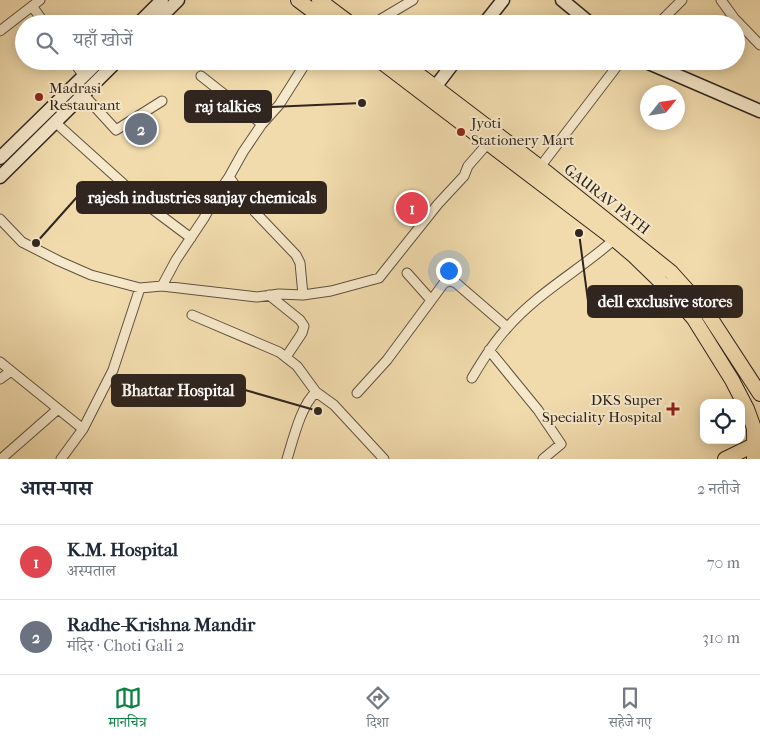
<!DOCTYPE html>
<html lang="hi">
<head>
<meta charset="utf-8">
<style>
	:root { --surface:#fff; --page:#f2f2f3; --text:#1f2937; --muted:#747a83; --line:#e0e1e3; --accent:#0b8043 }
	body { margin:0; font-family:"IM FELL French Canon","Noto Serif Devanagari",serif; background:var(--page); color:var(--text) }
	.controls { position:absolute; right:15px; bottom:15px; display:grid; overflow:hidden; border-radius:10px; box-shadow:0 2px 12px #0003 }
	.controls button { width:45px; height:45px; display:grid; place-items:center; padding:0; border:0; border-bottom:1px solid var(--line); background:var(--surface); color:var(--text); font:25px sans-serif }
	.compass { position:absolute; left:640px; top:85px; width:45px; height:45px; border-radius:50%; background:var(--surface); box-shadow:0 2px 12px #0003; rotate:60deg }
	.you { position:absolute; left:448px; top:270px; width:18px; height:18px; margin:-12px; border:4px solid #fff; border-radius:50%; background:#1a73e8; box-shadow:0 0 0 8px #1a73e833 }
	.badge { display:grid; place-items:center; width:32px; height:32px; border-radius:50%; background:var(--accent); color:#fff; font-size:16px; font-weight:700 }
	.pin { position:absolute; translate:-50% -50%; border:2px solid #fff; box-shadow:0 1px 5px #0006 }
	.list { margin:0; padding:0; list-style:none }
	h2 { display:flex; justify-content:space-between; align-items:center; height:65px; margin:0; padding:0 20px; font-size:21px }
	h2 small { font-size:16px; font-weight:400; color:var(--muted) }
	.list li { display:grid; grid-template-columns:32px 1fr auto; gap:15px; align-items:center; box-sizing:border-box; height:75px; padding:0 20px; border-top:1px solid var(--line) }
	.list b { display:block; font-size:19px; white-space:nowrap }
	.list p { margin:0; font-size:16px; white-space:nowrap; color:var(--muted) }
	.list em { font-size:16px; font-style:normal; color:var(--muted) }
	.icon { flex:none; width:28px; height:28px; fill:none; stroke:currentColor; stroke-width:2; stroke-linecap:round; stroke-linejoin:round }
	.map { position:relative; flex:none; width:760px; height:459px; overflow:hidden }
	.search { position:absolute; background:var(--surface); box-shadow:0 2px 12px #0003; left:15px; right:15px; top:15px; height:55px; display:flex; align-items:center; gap:12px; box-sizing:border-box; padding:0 18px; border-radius:28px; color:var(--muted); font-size:19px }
	.sheet { height:215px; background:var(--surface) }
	nav { display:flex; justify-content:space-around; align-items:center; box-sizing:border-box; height:70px; border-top:1px solid var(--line); background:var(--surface); font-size:14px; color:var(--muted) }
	nav a { display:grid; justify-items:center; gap:2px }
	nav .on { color:var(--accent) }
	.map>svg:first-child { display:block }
</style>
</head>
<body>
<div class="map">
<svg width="760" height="459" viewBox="0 0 760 459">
	<rect width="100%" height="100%" fill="#f1dbad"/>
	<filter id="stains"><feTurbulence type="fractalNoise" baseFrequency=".004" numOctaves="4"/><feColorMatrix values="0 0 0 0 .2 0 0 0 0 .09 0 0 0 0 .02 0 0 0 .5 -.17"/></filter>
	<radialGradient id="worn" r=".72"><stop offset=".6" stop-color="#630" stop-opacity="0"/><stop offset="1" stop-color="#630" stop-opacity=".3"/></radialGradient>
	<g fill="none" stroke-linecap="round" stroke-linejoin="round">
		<defs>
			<path id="street" d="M721,0L734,18L760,45
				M32,6L45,24
				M376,24L381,19L413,0
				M658,24L682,0
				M0,31L40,0
				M73,61L84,76
				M201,76L262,124
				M84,95L116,130L162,101
				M56,123L147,205L191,238
				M540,167L621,61
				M229,177L255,212L296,255L300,263L303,295
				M0,219L22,242L59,261L91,275L140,288L162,286L257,297L279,294L303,295L331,291L379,278L438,204L464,176L468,166L488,143
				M407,273L431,300
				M162,286L176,260L204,218L216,196L229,177L243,152L262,124L279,105L307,61
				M269,295L300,320L304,326L302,333L286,357
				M192,315L279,352L297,366L316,392L334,405L384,459
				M489,350L538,410L561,444L543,459
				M0,362L83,429
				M472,378C482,361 493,343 507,328C538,292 582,269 617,237
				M0,379L11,371
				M357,393L387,360L444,283L450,281L456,283L507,327
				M1,459L58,409
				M61,459L83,429L113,370L140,288
				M287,459C293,440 301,405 316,392"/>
			<path id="secondary" d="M562,0L591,24
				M138,24L162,0
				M154,24L178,0
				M484,24L503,0
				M644,61L760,111
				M429,95L455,61
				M0,158L99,61
				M0,177L117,61"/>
			<path id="primary" d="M298,0L330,24
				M319,0L351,24
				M380,61L614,239L634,256L667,288L694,319L732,380L747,409L754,428V459
				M401,61L540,167L671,272L706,311L760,394
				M725,459L760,442"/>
		</defs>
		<use href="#street" stroke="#605242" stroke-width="11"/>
		<use href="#secondary" stroke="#30251f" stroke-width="15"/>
		<use href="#primary" stroke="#30251f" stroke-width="16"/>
		<use href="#street" stroke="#f6e8ca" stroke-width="9"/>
		<use href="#secondary" stroke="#f6e8ca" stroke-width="12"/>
		<use href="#primary" stroke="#f1dbad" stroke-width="14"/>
	</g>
	<g fill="#8f2418" stroke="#f6e8ca" stroke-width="2">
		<circle cx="39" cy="97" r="5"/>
		<circle cx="461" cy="132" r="5"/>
		<path d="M670.5 401.5h5v5h5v5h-5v5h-5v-5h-5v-5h5z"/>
	</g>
	<g text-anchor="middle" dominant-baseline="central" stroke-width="4" stroke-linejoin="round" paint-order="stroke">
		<g font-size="15" fill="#30251f" stroke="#f6e8ca" text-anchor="start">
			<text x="49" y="88">Madrasi<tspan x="49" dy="17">Restaurant</tspan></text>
			<text x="471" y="123">Jyoti<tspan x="471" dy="17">Stationery Mart</tspan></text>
			<text x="662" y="400" text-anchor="end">DKS Super<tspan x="662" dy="17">Speciality Hospital</tspan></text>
		</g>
		<g font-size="15" fill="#30251f" stroke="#f6e8ca">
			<text transform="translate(607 199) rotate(38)">GAURAV PATH</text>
		</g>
	</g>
	<path fill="none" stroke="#30251f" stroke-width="2" d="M362 103L271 107M36 243L77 197M579 233L588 301M318 411L245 390"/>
	<g fill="#30251f" stroke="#f6e8ca" stroke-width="2">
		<circle cx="362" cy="103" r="5"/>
		<circle cx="36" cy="243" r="5"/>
		<circle cx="579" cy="233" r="5"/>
		<circle cx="318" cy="411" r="5"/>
	</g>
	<g fill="#30251f" stroke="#30251f" stroke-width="2">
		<rect x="185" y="91" width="86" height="31" rx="5"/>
		<rect x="77" y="182" width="249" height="31" rx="5"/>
		<rect x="588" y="286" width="154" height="31" rx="5"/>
		<rect x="112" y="375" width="133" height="31" rx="5"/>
	</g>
	<g font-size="16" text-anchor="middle" font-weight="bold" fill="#fff">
		<text x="228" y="112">raj talkies</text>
		<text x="202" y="203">rajesh industries sanjay chemicals</text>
		<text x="665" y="307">dell exclusive stores</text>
		<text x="178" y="396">Bhattar Hospital</text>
	</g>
	<rect width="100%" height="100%" filter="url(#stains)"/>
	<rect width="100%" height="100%" fill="url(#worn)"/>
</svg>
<div class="controls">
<button><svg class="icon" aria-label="locate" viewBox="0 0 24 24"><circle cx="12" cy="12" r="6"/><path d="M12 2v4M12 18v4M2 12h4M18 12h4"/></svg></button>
</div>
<svg class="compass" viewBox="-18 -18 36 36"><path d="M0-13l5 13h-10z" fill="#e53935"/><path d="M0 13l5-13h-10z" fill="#747a83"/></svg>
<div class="you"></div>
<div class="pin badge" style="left:412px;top:208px;background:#e0444e">1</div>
<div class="pin badge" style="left:141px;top:129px;background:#6b7280">2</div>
<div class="search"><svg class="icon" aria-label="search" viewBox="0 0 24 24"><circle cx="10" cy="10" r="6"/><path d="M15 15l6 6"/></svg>यहाँ खोजें</div>
</div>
<section class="sheet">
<h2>आस-पास<small>2 नतीजे</small></h2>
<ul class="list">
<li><span class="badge" style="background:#e0444e">1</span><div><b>K.M. Hospital</b><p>अस्पताल</p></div><em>70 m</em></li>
<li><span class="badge" style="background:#6b7280">2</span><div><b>Radhe-Krishna Mandir</b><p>मंदिर · Choti Gali 2</p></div><em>310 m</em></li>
</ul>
</section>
<nav>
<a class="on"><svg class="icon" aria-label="map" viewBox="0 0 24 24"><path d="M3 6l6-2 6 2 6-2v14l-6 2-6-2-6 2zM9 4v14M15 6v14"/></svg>मानचित्र</a>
<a><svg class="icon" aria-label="directions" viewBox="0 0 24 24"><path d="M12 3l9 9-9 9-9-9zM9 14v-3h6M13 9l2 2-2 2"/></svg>दिशा</a>
<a><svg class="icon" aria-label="saved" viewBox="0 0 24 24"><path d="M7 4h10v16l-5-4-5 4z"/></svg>सहेजे गए</a>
</nav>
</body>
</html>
